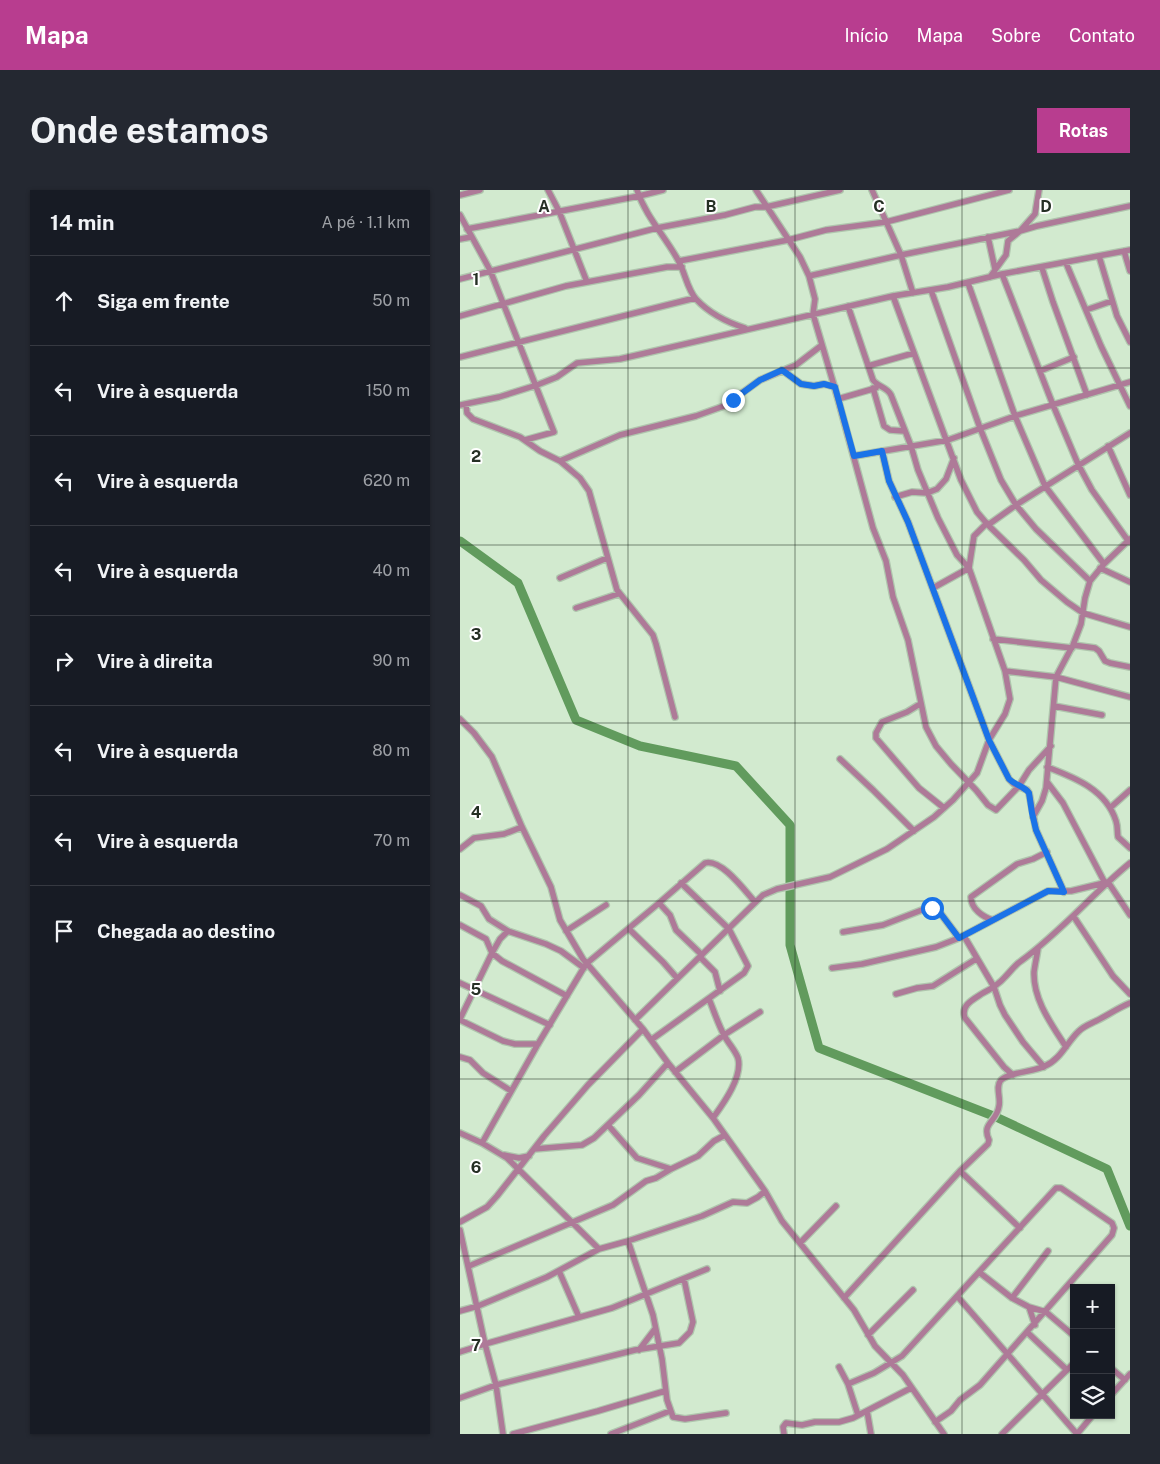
<!DOCTYPE html>
<html lang="pt">
<head>
<meta charset="utf-8">
<style>
	:root { --surface:#171b24; --page:#242831; --text:#f1f3f6; --muted:#9ea1a6; --line:#363941; --accent:#b83d8f }
	body { margin:0; font-family:"Public Sans",sans-serif; background:var(--page); color:var(--text) }
	.controls { position:absolute; right:15px; bottom:15px; display:grid; overflow:hidden; border-radius:0px; box-shadow:0 1px 4px #0004 }
	.controls button { width:45px; height:45px; display:grid; place-items:center; padding:0; border:0; border-bottom:1px solid var(--line); background:var(--surface); color:var(--text); font:25px sans-serif }
	.stop { position:absolute; width:15px; height:15px; margin:-11px; border:4px solid #1a73e8; border-radius:50%; background:#fff }
	.stop.end { background:#1a73e8; border-color:#fff; box-shadow:0 1px 5px #0008 }
	.list { margin:0; padding:0; list-style:none }
	h2 { display:flex; justify-content:space-between; align-items:center; height:65px; margin:0; padding:0 20px; font-size:21px }
	h2 small { font-size:16px; font-weight:400; color:var(--muted) }
	.list li { display:grid; grid-template-columns:32px 1fr auto; gap:15px; align-items:center; box-sizing:border-box; height:90px; padding:0 20px; border-top:1px solid var(--line) }
	.list b { display:block; font-size:19px; white-space:nowrap }
	.list em { font-size:16px; font-style:normal; color:var(--muted) }
	.icon { flex:none; width:28px; height:28px; fill:none; stroke:currentColor; stroke-width:2; stroke-linecap:round; stroke-linejoin:round }
	.map { position:relative; flex:none; width:670px; height:1244px; overflow:hidden; border-radius:0px }
	header { display:flex; align-items:center; gap:30px; box-sizing:border-box; height:70px; padding:0 25px; background:var(--accent); color:#fff }
	header strong { font-size:24px }
	nav { display:flex; gap:28px; margin-inline-start:auto; font-size:18px }
	.intro { display:flex; align-items:center; justify-content:space-between; box-sizing:border-box; height:120px; padding:0 30px }
	h1 { margin:0; font-size:35px }
	.button { padding:12px 22px; border-radius:0px; background:var(--accent); color:#fff; font-size:18px; font-weight:700 }
	main { display:flex; gap:30px; padding:0 30px }
	aside { flex:1; background:var(--surface); border-radius:0px; box-shadow:0 1px 4px #0004 }
	.map>svg:first-child { display:block }
</style>
</head>
<body>
<header>
<strong>Mapa</strong>
<nav><a>Início</a><a>Mapa</a><a>Sobre</a><a>Contato</a></nav>
</header>
<div class="intro"><h1>Onde estamos</h1><a class="button">Rotas</a></div>
<main>
<aside>
<h2>14 min<small>A pé · 1.1 km</small></h2>
<ul class="list">
<li><svg class="icon" aria-label="ahead" viewBox="0 0 24 24"><path d="M12 20V5M6 11l6-6 6 6"/></svg><div><b>Siga em frente</b></div><em>50 m</em></li>
<li><svg class="icon" aria-label="left" viewBox="0 0 24 24"><path d="M17 20v-9H6M10 6l-5 5 5 5"/></svg><div><b>Vire à esquerda</b></div><em>150 m</em></li>
<li><svg class="icon" aria-label="left" viewBox="0 0 24 24"><path d="M17 20v-9H6M10 6l-5 5 5 5"/></svg><div><b>Vire à esquerda</b></div><em>620 m</em></li>
<li><svg class="icon" aria-label="left" viewBox="0 0 24 24"><path d="M17 20v-9H6M10 6l-5 5 5 5"/></svg><div><b>Vire à esquerda</b></div><em>40 m</em></li>
<li><svg class="icon" aria-label="right" viewBox="0 0 24 24"><path d="M7 20v-9h11M14 6l5 5-5 5"/></svg><div><b>Vire à direita</b></div><em>90 m</em></li>
<li><svg class="icon" aria-label="left" viewBox="0 0 24 24"><path d="M17 20v-9H6M10 6l-5 5 5 5"/></svg><div><b>Vire à esquerda</b></div><em>80 m</em></li>
<li><svg class="icon" aria-label="left" viewBox="0 0 24 24"><path d="M17 20v-9H6M10 6l-5 5 5 5"/></svg><div><b>Vire à esquerda</b></div><em>70 m</em></li>
<li><svg class="icon" aria-label="arrive" viewBox="0 0 24 24"><path d="M6 21V4h12l-3 4 3 4H6"/></svg><div><b>Chegada ao destino</b></div></li>
</ul>
</aside>
<div class="map">
<svg width="670" height="1244" viewBox="0 0 670 1244">
	<rect width="100%" height="100%" fill="#d2eacf"/>
	<g fill="none" stroke-linecap="round" stroke-linejoin="round">
		<path stroke="#619b5d" stroke-width="9" d="M0,351L58,393L116,530L180,556L276,576L330,635V755L359,858L536,927L647,979L670,1036"/>
		<defs>
			<path id="minor" d="M88,0L99,21L127,92
				M177,0C186,27 205,46 218,70C225,82 227,99 236,109C250,124 266,132 285,138
				M296,0L340,67L349,86L355,109L353,124L378,209L413,338L426,371L433,407L448,450L466,537L476,556L491,574L516,600L528,615L536,620L559,596L569,580L591,556
				M412,0L441,65L453,103
				M0,5L20,0
				M0,25L30,80L94,242L65,250
				M7,39L179,6L203,0
				M528,47L535,79
				M0,49L11,47
				M664,61L670,81
				M639,66L657,126L670,152
				M219,71L328,50L366,40L426,32L549,0
				M606,73L641,156L670,216
				M582,78L593,112L627,205
				M542,84L593,215L618,274L632,300L669,352
				M349,86L441,65L560,41L577,36L670,16
				M530,87L546,65L548,51L560,41L575,24L579,0
				M0,89L197,38L265,25L295,17H306L380,0
				M508,93L555,226L585,296L644,374
				M471,100L520,238L541,290L556,315L576,339L630,391
				M433,106L501,290L517,322L528,335L564,370L581,390L607,412L623,423L670,437
				M626,120L652,111
				M0,126L106,96L207,77H222
				M0,167L235,108
				M408,176L454,163
				M322,180L341,194L354,196L364,194L375,197
				M580,181L614,167
				M413,198L424,236L430,240L444,241
				M378,209L416,198
				M6,214L7,223L13,229L60,247L80,261L100,271L120,288L129,301L157,400L193,445L196,454L215,527
				M0,215L39,207L77,195L97,187L117,173L160,169L433,106L488,97L542,84L670,60
				M648,256L670,305
				M422,261L429,291L448,332L529,550L549,589L554,594L567,600L569,603L576,640L604,702
				M394,266L488,250L555,226L670,192
				M100,271L160,245L236,226L264,216L300,190L336,175L362,155
				M435,307L452,302L467,303L477,299L486,289L494,268
				M528,335L556,315L670,243
				M640,378L670,392
				M100,388L147,368
				M473,398L509,378L514,346L527,333
				M116,418L158,404
				M533,449L612,458
				M613,455L635,458L639,461L645,471L650,473L670,477
				M545,481L596,487L670,507
				M460,514L447,522L422,532L416,543V548L459,598L484,618
				M594,516L642,525
				M0,529L14,543L32,567L62,637L91,697L100,730L123,769L183,839L208,873L253,928L305,1001L322,1031L394,1120L415,1156L443,1185L484,1244
				M380,569L413,600L454,641
				M587,577C616,588 646,600 656,631C658,637 657,642 658,647L670,658
				M587,592L603,613L645,693
				M650,618L670,600
				M573,627L582,611L586,598L596,487L613,455L621,434L625,408L630,391L644,374L670,349
				M0,659L14,648L44,644L62,637
				M0,705L21,716L29,729L48,741L86,754L101,761L124,778
				M199,713L210,725L216,740L242,765
				M614,727L653,786L670,804
				M533,730C523,727 511,719 511,707L557,674L573,669L587,662
				M0,735L26,749L32,763L42,771L107,806
				M169,739L203,772L217,788
				M106,741L146,715
				M383,742L423,735L467,718L472,717L478,720L499,748
				M504,746L534,797L540,815L545,825L563,852L584,877
				M578,758C577,766 575,774 574,782C573,810 592,835 606,857
				M240,767L255,782L260,801
				M372,778L402,774L476,757L499,748L588,701H611L648,692L670,725
				M0,793L90,835
				M436,804L457,798L473,796L516,769
				M249,809C254,821 258,834 264,845C268,853 275,860 278,868C283,887 263,914 253,928
				M0,829L32,763L40,749L48,741
				M0,830L43,851L55,854H78
				M175,830L303,705L317,699L370,687L427,659L474,627L493,610L517,583L529,550L545,524L550,509L545,481L509,378L497,365L478,328L458,280L451,256L431,205C427,197 418,197 413,190L388,116
				M191,850L284,783L288,776L269,739L221,693
				M0,867L10,870L23,883L51,901
				M215,882L264,845L300,822
				M553,885L544,877L505,828C500,815 514,809 523,803C531,799 539,794 545,787C550,782 555,775 561,771C601,742 632,704 670,673
				M148,935L177,968L211,979
				M0,943L22,953L47,968L139,1059
				M22,953L78,854L126,774L199,713L245,673C261,668 285,701 295,712
				M74,959L122,955L134,948L179,905L208,873
				M44,965L59,968L69,966
				M500,981L560,1038
				M0,1032L27,1017L37,1006L84,946L128,895L183,839
				M0,1040L25,1154L36,1195L43,1244
				M168,1051L193,1125L202,1169L207,1210L213,1227L225,1229L266,1223
				M340,1053L376,1016
				M9,1076L153,1015L186,991L196,988L211,979L238,966L254,951L265,945
				M99,1081L119,1127
				M519,1082L552,1108L569,1117L586,1122L614,1146
				M497,1106L617,1244L633,1225
				M384,1108L500,981L528,954L529,950C521,933 537,932 539,916C541,907 535,897 541,890C549,882 574,882 585,876C601,869 607,852 619,841C624,836 630,834 636,831C648,825 658,818 670,813
				M552,1108L588,1061
				M569,1117L575,1135
				M0,1121L18,1116L87,1087L139,1059L168,1051L242,1026L273,1012L287,1013L298,1007L305,1001
				M568,1143L607,1180
				M408,1145L453,1100
				M179,1160L195,1139
				M0,1162L25,1154L152,1118L247,1079
				M379,1177L388,1194L398,1225
				M651,1178L665,1190
				M388,1194L414,1183L442,1166L596,998H601L652,1033L654,1038L652,1045L520,1195L500,1210L491,1221L475,1232
				M651,1205L670,1184
				M0,1208L36,1195L175,1160L219,1153L230,1142L233,1132L224,1089
				M407,1221L411,1244
				M53,1244L138,1221L205,1201
				M151,1244L210,1221
				M324,1244L323,1237L326,1233L342,1235L355,1232H379L393,1228L451,1198
				M542,1244L614,1173"/>
		</defs>
		<use href="#minor" stroke="#afc5ad" stroke-width="8"/>
		<use href="#minor" stroke="#ae7a98" stroke-width="5.5"/>
	</g>
	<g fill="none" stroke-linecap="round" stroke-linejoin="round">
		<path stroke="#1a73e8" stroke-width="6" d="M273,210L300,190L322,180L341,194L354,196L364,194L375,197L394,266L422,261L429,291L448,332L529,550L549,589C555,595 564,596 569,603L572,623L576,640L604,702L588,701L499,748L478,720L472,718"/>
	</g>
	<path fill="none" stroke="#252f24" stroke-width="1" stroke-opacity="0.55" d="M168,0V1244M335,0V1244M502,0V1244M0,178H670M0,355H670M0,533H670M0,711H670M0,889H670M0,1066H670"/>
	<g font-size="16" text-anchor="middle" font-weight="bold" fill="#252f24" stroke="#fff" stroke-width="4" stroke-linejoin="round" paint-order="stroke">
		<text x="84" y="22">A</text>
		<text x="251" y="22">B</text>
		<text x="419" y="22">C</text>
		<text x="586" y="22">D</text>
		<text x="16" y="95">1</text>
		<text x="16" y="272">2</text>
		<text x="16" y="450">3</text>
		<text x="16" y="628">4</text>
		<text x="16" y="805">5</text>
		<text x="16" y="983">6</text>
		<text x="16" y="1161">7</text>
	</g>
</svg>
<div class="controls">
<button>+</button>
<button>−</button>
<button><svg class="icon" aria-label="layers" viewBox="0 0 24 24"><path d="M12 4l9 5-9 5-9-5zM3 14l9 5 9-5"/></svg></button>
</div>
<div class="stop" style="left:472px;top:718px"></div>
<div class="stop end" style="left:273px;top:210px"></div>
</div>
</main>
</body>
</html>
